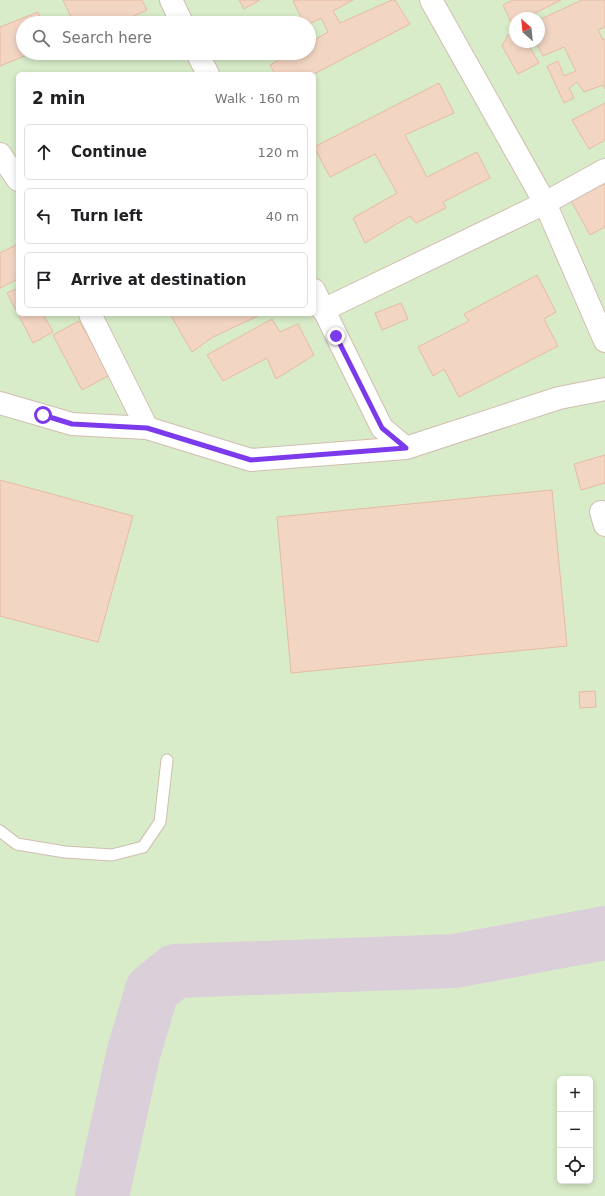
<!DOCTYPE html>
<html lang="en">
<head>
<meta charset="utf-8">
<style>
	:root { --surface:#fff; --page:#f2f2f2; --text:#202124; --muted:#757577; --line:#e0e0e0 }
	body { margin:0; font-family:"DejaVu Sans",sans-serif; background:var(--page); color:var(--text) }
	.controls { position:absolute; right:12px; bottom:12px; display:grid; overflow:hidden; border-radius:6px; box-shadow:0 2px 6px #0003 }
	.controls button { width:36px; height:36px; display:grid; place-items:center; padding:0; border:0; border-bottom:1px solid var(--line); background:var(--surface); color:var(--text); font:20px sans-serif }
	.compass { position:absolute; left:509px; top:12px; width:36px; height:36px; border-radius:50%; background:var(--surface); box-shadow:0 2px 6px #0003; rotate:333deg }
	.stop { position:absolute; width:12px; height:12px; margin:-9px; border:3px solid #7c3aed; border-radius:50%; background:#fff }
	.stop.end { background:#7c3aed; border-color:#fff; box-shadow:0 1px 4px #0008 }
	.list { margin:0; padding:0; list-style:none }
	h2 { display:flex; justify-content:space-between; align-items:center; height:52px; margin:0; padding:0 16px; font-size:17px }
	h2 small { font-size:13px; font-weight:400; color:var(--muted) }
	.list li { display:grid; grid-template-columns:26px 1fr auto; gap:12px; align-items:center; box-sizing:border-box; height:56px; margin:0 8px 8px; padding:0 8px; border:1px solid var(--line); border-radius:6px }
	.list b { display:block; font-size:15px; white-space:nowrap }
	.list em { font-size:13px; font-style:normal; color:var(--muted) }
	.icon { flex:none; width:22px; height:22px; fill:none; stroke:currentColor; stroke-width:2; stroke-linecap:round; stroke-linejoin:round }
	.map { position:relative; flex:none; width:605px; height:1196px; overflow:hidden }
	.search { position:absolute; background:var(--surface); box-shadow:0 2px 6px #0003; left:16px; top:16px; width:300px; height:44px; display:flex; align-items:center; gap:10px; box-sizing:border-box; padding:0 14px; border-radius:22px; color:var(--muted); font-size:15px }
	.panel { position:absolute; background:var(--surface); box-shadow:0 2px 6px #0003; left:16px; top:72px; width:300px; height:244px; border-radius:6px }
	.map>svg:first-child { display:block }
</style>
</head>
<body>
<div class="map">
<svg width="605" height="1196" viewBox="0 0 605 1196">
	<rect width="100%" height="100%" fill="#fdf6ec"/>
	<path fill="#d8ecc9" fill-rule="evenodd" d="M0,0H605V1196H0ZM515,18H539V42H515ZM23,23H309V53H23ZM18,74H314V314H18ZM560,1079H590V1181H560Z"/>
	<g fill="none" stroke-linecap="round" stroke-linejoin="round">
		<path stroke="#dbcfda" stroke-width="54" d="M102,1196L133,1055L152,990L175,971L455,961L605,933"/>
	</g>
	<path fill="#f3d5c3" stroke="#e6bba3" d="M63,0H142L147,10L119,23H74Z
		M239,0H260L244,9Z
		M295,0H353L333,11L340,23L392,0H395L410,24L314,74H275L270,65L291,53H309V43L328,32L321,18L309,24L304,23L293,1Z
		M513,0H561L525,18H515V23L512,24L503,5Z
		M582,0H605V27L598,30L603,40L605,39V89L603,85L584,92L577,82L569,88L574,98L564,103L547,66L558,61L564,76L576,71L564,47L543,56L536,42H539V20Z
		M38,12L42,23H23V53H32L0,66V27Z
		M515,32V42H527L539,63L518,74L502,46L508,35Z
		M439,83L454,113L405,135L427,177L477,152L490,178L443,202L446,208L416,223L410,216L365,243L353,218L397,193L375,154L330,177L314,147Z
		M605,103V140L589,149L572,120Z
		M605,177V227L590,235L569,197Z
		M18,244V279L0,288V253Z
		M537,275L556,312L544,319L558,346L459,397L444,369L433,376L418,347L469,321L464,314Z
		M18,288V314H43L53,332L33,343L7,293Z
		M401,303L408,319L382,330L375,313Z
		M170,314H262L213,337L192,352Z
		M272,319L280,332L298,324L314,355L276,379L267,358L223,381L207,355Z
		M79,321L110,375L82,390L53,335Z
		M605,455V483L581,490L574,464Z
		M0,480L133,516L98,642L0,616Z
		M552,490L567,646L291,673L277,517Z
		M595,691L596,707L580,708L579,692Z"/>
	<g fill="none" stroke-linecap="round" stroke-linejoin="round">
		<defs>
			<path id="lane" d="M0,831L17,844L65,852L112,855L143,847L160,822L167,760"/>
			<path id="street" d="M171,0L182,23
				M431,0L545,203L605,341
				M197,53L208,74
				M0,154L18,180
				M314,290L382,428L406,448
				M323,310L545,203L605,170
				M90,314L147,428
				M0,403L72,424L147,428L251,460L406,448L559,398L605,389
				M601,512L605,525"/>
		</defs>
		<use href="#lane" stroke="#d1beb0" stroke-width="13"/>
		<use href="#street" stroke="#d1beb0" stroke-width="24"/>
		<use href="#lane" stroke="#fff" stroke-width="11"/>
		<use href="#street" stroke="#fff" stroke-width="22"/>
	</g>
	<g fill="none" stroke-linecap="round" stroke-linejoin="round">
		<path stroke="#7c3aed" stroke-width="5" d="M43,415L72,424L147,428L251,460L406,448L382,428L336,336"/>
	</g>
</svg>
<div class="controls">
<button>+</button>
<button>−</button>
<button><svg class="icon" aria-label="locate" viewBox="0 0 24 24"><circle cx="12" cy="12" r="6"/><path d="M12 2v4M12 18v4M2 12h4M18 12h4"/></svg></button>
</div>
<svg class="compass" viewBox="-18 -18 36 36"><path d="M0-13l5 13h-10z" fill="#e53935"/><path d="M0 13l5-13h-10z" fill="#757577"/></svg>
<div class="stop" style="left:43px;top:415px"></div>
<div class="stop end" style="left:336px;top:336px"></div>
<div class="search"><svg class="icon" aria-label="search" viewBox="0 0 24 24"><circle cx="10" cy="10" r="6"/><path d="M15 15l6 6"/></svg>Search here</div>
<section class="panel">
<h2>2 min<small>Walk · 160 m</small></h2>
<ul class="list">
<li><svg class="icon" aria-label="ahead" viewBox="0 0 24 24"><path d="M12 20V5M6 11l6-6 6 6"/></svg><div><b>Continue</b></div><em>120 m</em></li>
<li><svg class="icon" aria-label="left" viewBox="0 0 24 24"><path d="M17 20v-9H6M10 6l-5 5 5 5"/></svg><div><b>Turn left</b></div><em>40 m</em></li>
<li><svg class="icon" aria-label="arrive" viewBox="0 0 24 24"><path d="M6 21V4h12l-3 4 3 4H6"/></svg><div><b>Arrive at destination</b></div></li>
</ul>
</section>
</div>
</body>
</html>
